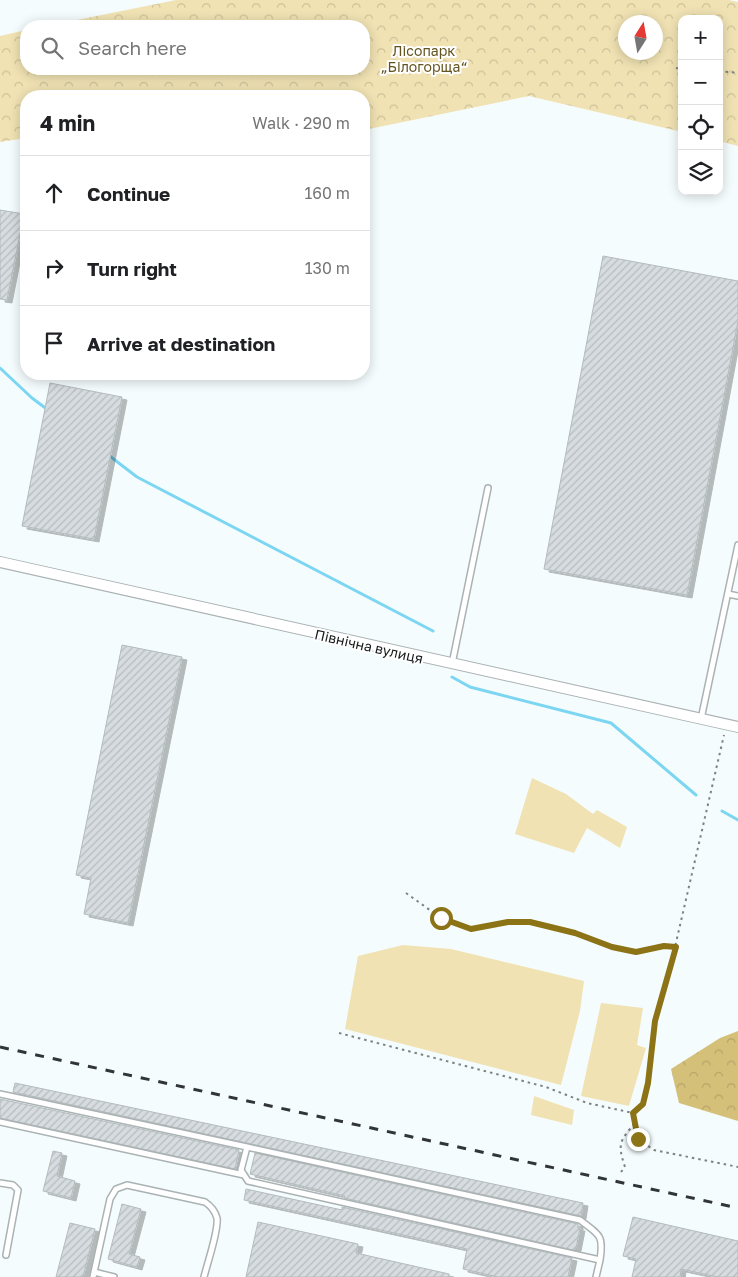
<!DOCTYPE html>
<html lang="en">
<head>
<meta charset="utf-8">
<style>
	:root { --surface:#fff; --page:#f6f6f6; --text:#202124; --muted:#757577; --line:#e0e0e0 }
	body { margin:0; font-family:"Golos Text",sans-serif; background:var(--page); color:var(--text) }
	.controls { position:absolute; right:15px; top:15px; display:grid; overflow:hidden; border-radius:10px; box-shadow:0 2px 12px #0003 }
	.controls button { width:45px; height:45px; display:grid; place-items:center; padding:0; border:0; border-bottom:1px solid var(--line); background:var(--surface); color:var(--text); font:25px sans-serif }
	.compass { position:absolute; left:618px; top:15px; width:45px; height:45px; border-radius:50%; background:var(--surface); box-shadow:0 2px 12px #0003; rotate:11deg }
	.stop { position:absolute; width:15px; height:15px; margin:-11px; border:4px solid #8b7316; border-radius:50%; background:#fff }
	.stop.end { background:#8b7316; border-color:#fff; box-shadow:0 1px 5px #0008 }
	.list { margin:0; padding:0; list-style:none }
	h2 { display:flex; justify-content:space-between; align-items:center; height:65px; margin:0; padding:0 20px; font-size:21px }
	h2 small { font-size:16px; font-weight:400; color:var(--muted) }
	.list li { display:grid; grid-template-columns:32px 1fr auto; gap:15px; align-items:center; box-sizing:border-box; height:75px; padding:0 20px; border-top:1px solid var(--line) }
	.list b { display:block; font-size:19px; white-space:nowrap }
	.list em { font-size:16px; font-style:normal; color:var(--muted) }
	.icon { flex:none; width:28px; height:28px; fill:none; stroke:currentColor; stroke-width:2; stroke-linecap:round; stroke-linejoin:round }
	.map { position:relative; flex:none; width:738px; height:1277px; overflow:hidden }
	.search { position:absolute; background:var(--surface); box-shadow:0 2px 12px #0003; left:20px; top:20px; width:350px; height:55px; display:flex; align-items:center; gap:12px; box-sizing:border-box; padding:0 18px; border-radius:20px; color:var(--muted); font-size:19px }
	.panel { position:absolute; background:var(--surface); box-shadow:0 2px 12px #0003; left:20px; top:90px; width:350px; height:290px; border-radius:20px }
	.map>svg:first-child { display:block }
</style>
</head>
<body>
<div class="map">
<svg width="738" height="1277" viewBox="0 0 738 1277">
	<defs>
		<pattern id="forest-crowns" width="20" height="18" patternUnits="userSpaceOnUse" patternTransform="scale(1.25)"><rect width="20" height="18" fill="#d5c079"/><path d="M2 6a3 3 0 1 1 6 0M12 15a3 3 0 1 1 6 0" fill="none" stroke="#b6a468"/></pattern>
		<pattern id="park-crowns" width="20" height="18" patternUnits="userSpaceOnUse" patternTransform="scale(1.25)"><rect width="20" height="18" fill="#f0e2b3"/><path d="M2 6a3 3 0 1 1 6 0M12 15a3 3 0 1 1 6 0" fill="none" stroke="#cdc199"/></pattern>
		<pattern id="building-hatch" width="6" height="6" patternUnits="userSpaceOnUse" patternTransform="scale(1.25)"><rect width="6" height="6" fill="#d6dcdf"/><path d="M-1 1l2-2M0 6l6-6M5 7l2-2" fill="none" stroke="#b7bcbf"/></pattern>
		<filter id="shadow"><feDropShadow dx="5" dy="3" stdDeviation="0" flood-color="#0004"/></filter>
	</defs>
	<rect width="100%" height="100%" fill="#f5fcfe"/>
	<path fill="#f0e2b3" d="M532,778L566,794L593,814L597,810L627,827L620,848L587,828L574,853L515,834Z
		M403,945L451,949L584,981L580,1011L561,1085L345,1029L358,956Z
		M601,1003L643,1008L637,1045L646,1048L629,1106L581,1096Z
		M534,1096L574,1110L572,1125L531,1115Z"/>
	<path fill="url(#forest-crowns)" d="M738,1031V1121L679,1103L671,1069L720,1038Z"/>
	<path fill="url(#park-crowns)" fill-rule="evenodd" d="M176,0H729L738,2V146L719,141V19H682V132L529,96L364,130V96H26V138L0,142V36L26,30V69H364V26H47ZM626,22H656V52H626Z"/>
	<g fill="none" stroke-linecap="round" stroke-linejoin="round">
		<path stroke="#7cd6f1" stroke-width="3" d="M0,368L32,398L48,410
			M107,454L137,477L433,631
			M452,677L470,687L611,723L696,795
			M722,811L738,820"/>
	</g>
	<path fill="url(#building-hatch)" stroke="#b4bbbd" filter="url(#shadow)" d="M0,210L24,214L7,300L0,299Z
		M603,256L738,281V321L687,595L544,569Z
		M50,383L122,397L94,539L22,526Z
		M122,645L182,657L128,923L84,914L91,878L76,875Z
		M15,1083L583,1203L581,1216L13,1092Z
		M0,1099L239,1150L235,1169L0,1118Z
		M53,1151L62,1153L57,1176L75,1181L71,1198L43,1191Z
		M255,1153L578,1224V1228H580L576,1248L573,1250L344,1198L345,1196L250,1174Z
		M246,1189L342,1210V1207L572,1258L568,1277H498L463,1269L467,1249L244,1200Z
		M122,1204L141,1209L129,1254L140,1257L137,1267L108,1259Z
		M633,1217L738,1241V1277H718L681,1269L680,1277H632L636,1259L623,1256Z
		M258,1222L358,1244L356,1253L449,1274V1277H246Z
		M70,1223L95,1229L83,1277H56Z"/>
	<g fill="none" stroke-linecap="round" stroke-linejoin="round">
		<defs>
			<path id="lane" d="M728,594L738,596
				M452,664L488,488
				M701,719L738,545
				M0,1094L247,1147L241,1170L248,1181L600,1260L596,1277
				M0,1122L244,1175
				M247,1147L580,1220C599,1235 604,1234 600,1260
				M0,1183L13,1185L18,1190L6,1255
				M94,1272L114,1277
				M93,1277L110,1199L116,1189L127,1185L205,1202C211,1206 215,1211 217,1218C219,1230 207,1264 204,1277"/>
			<path id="street" d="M0,562L738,727"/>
		</defs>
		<use href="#lane" stroke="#abb2b4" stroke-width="8"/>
		<use href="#street" stroke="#abb2b4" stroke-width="12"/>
		<path stroke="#7d8283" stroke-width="2" stroke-dasharray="2.5 4" stroke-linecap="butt" d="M676,68L682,69
			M719,71L738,73
			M406,893L441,918L471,929L508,922H531L575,933L612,947L636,952L664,946L675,947
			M339,1033L546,1087L587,1103L633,1113L643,1104L649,1083L655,1021L675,947L724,735
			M633,1113L638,1139L654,1150L738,1167
			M621,1172L625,1167C617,1143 620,1141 635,1123"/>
		<use href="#lane" stroke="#fff" stroke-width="5"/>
		<use href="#street" stroke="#fff" stroke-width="10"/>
		<path stroke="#323536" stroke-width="3" stroke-dasharray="9 9" stroke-linecap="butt" d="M0,1047L738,1208"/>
	</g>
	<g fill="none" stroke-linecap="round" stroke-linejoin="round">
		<path stroke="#8b7316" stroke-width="6" d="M441,918L471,929L508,922H530L575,933L612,947L636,952L664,946L676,947L655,1021L648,1083L643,1104L633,1113L638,1139"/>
	</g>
	<g text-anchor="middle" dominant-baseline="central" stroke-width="4" stroke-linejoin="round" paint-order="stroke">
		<g font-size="14" fill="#63541f" stroke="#fff">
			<text x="424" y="50">Лісопарк<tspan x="424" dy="16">„Білогорща“</tspan></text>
		</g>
		<g font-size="14" fill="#181a1b" stroke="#fff">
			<text transform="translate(369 646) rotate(13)">Північна вулиця</text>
		</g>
	</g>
</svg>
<div class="controls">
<button>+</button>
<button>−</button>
<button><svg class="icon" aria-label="locate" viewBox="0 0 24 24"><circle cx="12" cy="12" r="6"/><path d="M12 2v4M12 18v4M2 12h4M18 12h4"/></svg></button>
<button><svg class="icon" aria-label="layers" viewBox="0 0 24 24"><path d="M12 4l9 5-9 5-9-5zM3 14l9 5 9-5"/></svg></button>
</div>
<svg class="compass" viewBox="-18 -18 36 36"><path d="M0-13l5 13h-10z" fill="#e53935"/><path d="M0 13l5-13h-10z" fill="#757577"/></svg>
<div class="stop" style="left:441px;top:918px"></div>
<div class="stop end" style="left:638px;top:1139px"></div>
<div class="search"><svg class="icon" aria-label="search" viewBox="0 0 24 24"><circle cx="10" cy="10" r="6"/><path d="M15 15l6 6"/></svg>Search here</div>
<section class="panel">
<h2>4 min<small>Walk · 290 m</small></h2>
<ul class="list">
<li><svg class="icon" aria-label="ahead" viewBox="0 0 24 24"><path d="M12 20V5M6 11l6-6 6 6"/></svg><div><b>Continue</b></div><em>160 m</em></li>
<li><svg class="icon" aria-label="right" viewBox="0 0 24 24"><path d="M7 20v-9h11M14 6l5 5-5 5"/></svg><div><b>Turn right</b></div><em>130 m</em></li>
<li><svg class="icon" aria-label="arrive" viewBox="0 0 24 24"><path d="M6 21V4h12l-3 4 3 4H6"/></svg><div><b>Arrive at destination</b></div></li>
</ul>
</section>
</div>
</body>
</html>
